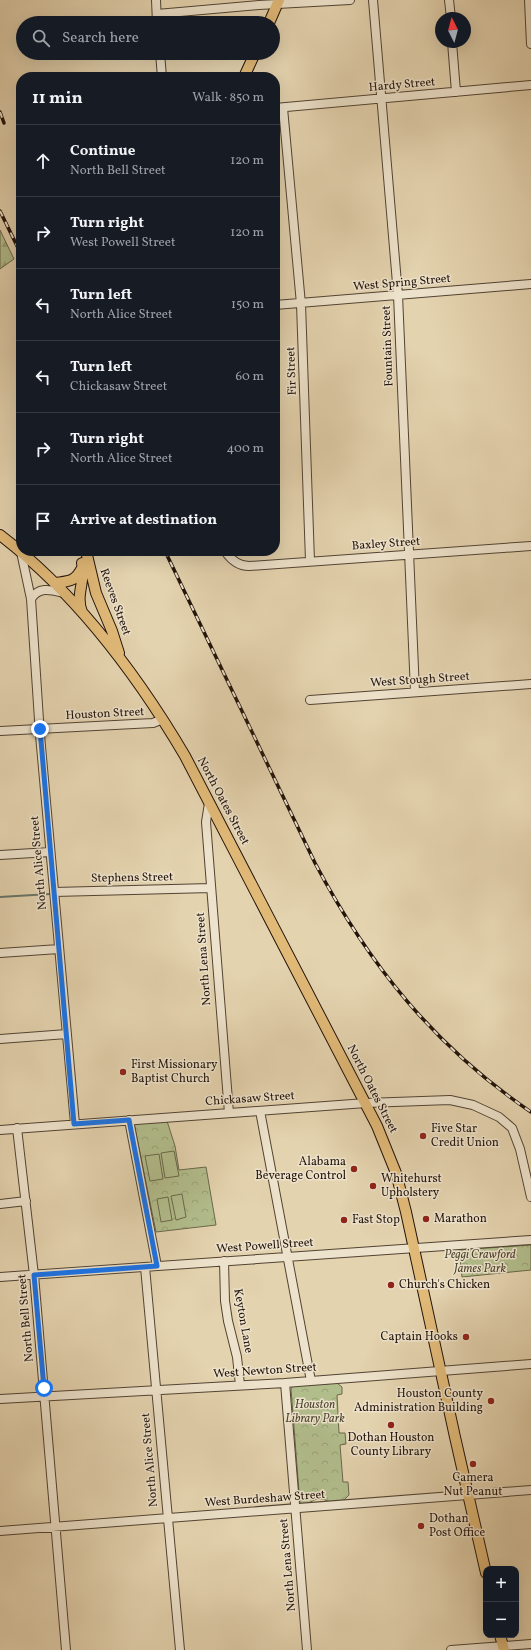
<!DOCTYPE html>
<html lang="en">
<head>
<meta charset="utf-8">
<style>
	:root { --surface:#171b24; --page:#20242c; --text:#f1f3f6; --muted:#9ea1a6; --line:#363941 }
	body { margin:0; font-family:Vollkorn,serif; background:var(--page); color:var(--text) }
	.controls { position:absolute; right:12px; bottom:12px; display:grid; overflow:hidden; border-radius:8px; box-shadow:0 4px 16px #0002 }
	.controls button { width:36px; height:36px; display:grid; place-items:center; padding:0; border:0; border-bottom:1px solid var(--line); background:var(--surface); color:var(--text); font:20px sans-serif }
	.compass { position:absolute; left:435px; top:12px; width:36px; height:36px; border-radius:50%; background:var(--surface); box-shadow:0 4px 16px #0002; rotate:354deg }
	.stop { position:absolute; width:12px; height:12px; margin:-9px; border:3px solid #1a73e8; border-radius:50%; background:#fff }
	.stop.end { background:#1a73e8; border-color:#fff; box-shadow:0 1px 4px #0008 }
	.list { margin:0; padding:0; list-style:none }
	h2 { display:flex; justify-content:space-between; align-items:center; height:52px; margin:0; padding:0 16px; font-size:17px }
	h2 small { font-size:13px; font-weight:400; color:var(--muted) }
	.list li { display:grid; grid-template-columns:26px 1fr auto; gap:12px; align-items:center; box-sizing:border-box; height:72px; padding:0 16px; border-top:1px solid var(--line) }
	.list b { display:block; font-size:15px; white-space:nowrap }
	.list p { margin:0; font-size:13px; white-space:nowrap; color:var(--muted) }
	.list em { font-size:13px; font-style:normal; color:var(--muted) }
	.icon { flex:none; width:22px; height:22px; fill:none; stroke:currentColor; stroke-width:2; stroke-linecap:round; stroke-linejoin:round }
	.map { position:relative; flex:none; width:531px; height:1650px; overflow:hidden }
	.search { position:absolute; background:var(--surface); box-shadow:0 4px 16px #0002; left:16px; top:16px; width:264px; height:44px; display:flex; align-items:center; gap:10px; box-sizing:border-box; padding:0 14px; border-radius:22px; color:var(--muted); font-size:15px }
	.panel { position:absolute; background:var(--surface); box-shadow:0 4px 16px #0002; left:16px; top:72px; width:264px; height:484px; border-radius:16px }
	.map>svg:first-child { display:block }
</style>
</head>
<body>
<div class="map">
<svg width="531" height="1650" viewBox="0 0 531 1650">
	<defs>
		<pattern id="forest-firs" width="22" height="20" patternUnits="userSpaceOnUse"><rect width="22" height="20" fill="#b2bd8c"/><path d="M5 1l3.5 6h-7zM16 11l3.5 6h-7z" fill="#99a277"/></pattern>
		<pattern id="park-crowns" width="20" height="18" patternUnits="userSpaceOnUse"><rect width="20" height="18" fill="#b2bd8c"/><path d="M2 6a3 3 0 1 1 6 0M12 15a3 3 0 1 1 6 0" fill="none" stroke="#99a277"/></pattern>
	</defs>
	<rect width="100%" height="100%" fill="#e4d3af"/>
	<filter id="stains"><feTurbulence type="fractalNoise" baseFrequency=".005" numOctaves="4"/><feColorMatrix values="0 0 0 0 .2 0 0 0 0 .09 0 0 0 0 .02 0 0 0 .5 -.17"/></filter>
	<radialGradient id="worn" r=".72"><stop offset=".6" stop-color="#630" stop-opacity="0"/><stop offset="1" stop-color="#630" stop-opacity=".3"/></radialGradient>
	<path fill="url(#forest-firs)" stroke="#6a684b" d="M0,230L14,259L0,269Z"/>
	<path fill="url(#park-crowns)" stroke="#6a684b" d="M167,1121L175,1146L179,1170L206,1167L216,1225L156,1232L134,1123Z
		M531,1245V1270L462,1277L459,1250Z
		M337,1383L342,1387V1394L337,1395L339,1433H345L346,1444L340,1445L343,1482H348L349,1495L344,1500L330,1502L323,1499H316L307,1504H300L291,1389L293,1386Z"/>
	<path fill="#b2bd8c" stroke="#6a684b" d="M174,1151L179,1176L165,1178L161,1153Z
		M159,1154L163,1179L150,1181L145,1156Z
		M182,1194L186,1217L176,1220L171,1196Z
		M168,1197L172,1220L161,1222L157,1199Z"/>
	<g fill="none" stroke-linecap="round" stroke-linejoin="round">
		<path stroke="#677669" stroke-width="2" d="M0,897L50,894"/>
		<defs>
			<path id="minor" d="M156,0L157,23
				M373,0L398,295L415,692
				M449,0L451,18
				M529,0L531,44
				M157,14L259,5L350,0
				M452,42L456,92
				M160,53L162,77
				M275,108L531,85
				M283,108L301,304L310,561
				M275,305L531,284
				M225,551C231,560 238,566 249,566L531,546
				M21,552L31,599L40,735L75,1124
				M31,599C39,586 51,590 64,593
				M310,700L531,684
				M0,731L153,723L163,719
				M209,803L206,822L229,1113
				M0,855L50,852
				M54,892L211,888
				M0,953L59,949
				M0,1039L67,1034
				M260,1111L311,1381
				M129,1120L157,1266
				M17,1128L34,1275L66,1650
				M0,1130L366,1103L450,1100L473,1105L499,1117L512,1128L520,1149L531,1197
				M0,1204L26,1201
				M224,1261L225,1301L228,1321L237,1357L240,1385
				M145,1267L180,1650
				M0,1277L531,1240
				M285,1383L307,1650
				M0,1399L285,1383L531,1364
				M0,1531L531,1490
				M451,1650L531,1644"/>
			<path id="major" d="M269,23L279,0
				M244,77L255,53
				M0,535C77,594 136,673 185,756L377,1126L396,1173L406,1212L455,1437L486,1573
				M86,551L96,593L112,631L119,653
				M55,583C69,581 75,582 82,568
				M82,612C75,595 86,580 82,563
				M500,1635L504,1650"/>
		</defs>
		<use href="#minor" stroke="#524333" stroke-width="10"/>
		<use href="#major" stroke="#22130a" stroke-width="12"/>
		<use href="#minor" stroke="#ede2cb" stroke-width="8"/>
		<use href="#major" stroke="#e2ba78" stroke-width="10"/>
		<defs>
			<path id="rail" d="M0,112L4,123
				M0,211L21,254
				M165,551L315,863C369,965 435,1047 531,1112"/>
		</defs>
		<use href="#rail" stroke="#22130a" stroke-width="3.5"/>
		<use href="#rail" stroke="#ede2cb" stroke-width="2" stroke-dasharray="6" stroke-linecap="butt"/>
	</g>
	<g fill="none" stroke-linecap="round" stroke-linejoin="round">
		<path stroke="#1a73e8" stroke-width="5" d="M40,729L74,1124L129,1120L157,1266L34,1275L44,1388"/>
	</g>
	<g fill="#8f2418" stroke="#ede2cb" stroke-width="1.5">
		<circle cx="123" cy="1072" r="4"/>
		<circle cx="423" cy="1136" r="4"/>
		<circle cx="354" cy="1169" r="4"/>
		<circle cx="373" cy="1186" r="4"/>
		<circle cx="426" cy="1219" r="4"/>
		<circle cx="344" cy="1220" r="4"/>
		<circle cx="391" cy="1285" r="4"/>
		<circle cx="466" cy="1337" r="4"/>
		<circle cx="491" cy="1401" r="4"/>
		<circle cx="391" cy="1425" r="4"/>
		<circle cx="473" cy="1464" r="4"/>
		<circle cx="421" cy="1526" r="4"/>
	</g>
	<g text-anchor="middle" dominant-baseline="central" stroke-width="3" stroke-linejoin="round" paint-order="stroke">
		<g font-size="12" fill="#22130a" stroke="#ede2cb">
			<text transform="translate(402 85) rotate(-5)">Hardy Street</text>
			<text transform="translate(402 283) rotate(-5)">West Spring Street</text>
			<text transform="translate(388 346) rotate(-92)">Fountain Street</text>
			<text transform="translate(292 371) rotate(-92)">Fir Street</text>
			<text transform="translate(386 544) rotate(-4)">Baxley Street</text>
			<text transform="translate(115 602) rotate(70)">Reeves Street</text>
			<text transform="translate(420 680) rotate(-4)">West Stough Street</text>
			<text transform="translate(105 714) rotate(-3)">Houston Street</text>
			<text transform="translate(223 801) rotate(62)">North Oates Street</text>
			<text transform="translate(39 863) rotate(-95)">North Alice Street</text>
			<text transform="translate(132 878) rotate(-1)">Stephens Street</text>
			<text transform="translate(204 959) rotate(-94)">North Lena Street</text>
			<text transform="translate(372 1089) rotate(63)">North Oates Street</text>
			<text transform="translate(250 1099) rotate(-4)">Chickasaw Street</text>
			<text transform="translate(265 1246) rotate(-4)">West Powell Street</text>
			<text transform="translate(26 1318) rotate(-95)">North Bell Street</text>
			<text transform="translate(243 1321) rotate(80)">Keyton Lane</text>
			<text transform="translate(265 1371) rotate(-4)">West Newton Street</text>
			<text transform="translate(150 1460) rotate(-95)">North Alice Street</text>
			<text transform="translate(265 1499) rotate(-4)">West Burdeshaw Street</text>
			<text transform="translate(288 1565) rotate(-95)">North Lena Street</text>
		</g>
		<g font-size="12" fill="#22130a" stroke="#ede2cb" text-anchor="start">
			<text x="131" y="1065">First Missionary<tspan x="131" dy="14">Baptist Church</tspan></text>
			<text x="431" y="1129">Five Star<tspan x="431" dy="14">Credit Union</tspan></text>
			<text x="346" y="1162" text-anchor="end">Alabama<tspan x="346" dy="14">Beverage Control</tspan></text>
			<text x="381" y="1179">Whitehurst<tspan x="381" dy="14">Upholstery</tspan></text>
			<text x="434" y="1219">Marathon</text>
			<text x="352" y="1220">Fast Stop</text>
			<text x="399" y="1285">Church's Chicken</text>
			<text x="458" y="1337" text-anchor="end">Captain Hooks</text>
			<text x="483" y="1394" text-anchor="end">Houston County<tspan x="483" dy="14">Administration Building</tspan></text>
			<text x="391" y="1438" text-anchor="middle">Dothan Houston<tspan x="391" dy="14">County Library</tspan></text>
			<text x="473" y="1478" text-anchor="middle">Camera<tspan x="473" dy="14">Nut Peanut</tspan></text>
			<text x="429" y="1519">Dothan<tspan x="429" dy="14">Post Office</tspan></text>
		</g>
		<g font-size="12" font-style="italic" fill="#4d4631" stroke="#ede2cb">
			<text x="480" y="1255">Peggi Crawford<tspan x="480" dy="14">James Park</tspan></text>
			<text x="315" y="1405">Houston<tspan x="315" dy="14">Library Park</tspan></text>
		</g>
	</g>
	<rect width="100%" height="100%" filter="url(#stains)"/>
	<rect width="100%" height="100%" fill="url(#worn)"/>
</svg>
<div class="controls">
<button>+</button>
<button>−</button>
</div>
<svg class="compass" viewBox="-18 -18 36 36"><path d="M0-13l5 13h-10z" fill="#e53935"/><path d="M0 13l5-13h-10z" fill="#9ea1a6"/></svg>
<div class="stop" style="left:44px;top:1388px"></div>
<div class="stop end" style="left:40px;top:729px"></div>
<div class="search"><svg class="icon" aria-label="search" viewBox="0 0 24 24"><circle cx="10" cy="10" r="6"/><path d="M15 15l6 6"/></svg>Search here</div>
<section class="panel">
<h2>11 min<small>Walk · 850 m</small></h2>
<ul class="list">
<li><svg class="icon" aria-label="ahead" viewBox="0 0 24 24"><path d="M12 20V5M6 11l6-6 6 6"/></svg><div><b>Continue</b><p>North Bell Street</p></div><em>120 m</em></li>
<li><svg class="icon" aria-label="right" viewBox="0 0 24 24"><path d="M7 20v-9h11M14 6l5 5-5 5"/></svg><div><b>Turn right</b><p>West Powell Street</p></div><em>120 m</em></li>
<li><svg class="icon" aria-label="left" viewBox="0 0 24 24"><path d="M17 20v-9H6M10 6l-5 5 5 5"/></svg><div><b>Turn left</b><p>North Alice Street</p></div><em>150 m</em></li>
<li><svg class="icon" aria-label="left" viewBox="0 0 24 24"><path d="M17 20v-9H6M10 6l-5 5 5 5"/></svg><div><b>Turn left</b><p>Chickasaw Street</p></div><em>60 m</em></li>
<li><svg class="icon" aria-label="right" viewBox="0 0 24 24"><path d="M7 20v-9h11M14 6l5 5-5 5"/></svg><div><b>Turn right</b><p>North Alice Street</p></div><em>400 m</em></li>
<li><svg class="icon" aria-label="arrive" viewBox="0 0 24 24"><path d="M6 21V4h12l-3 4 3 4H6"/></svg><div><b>Arrive at destination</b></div></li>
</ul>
</section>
</div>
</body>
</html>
